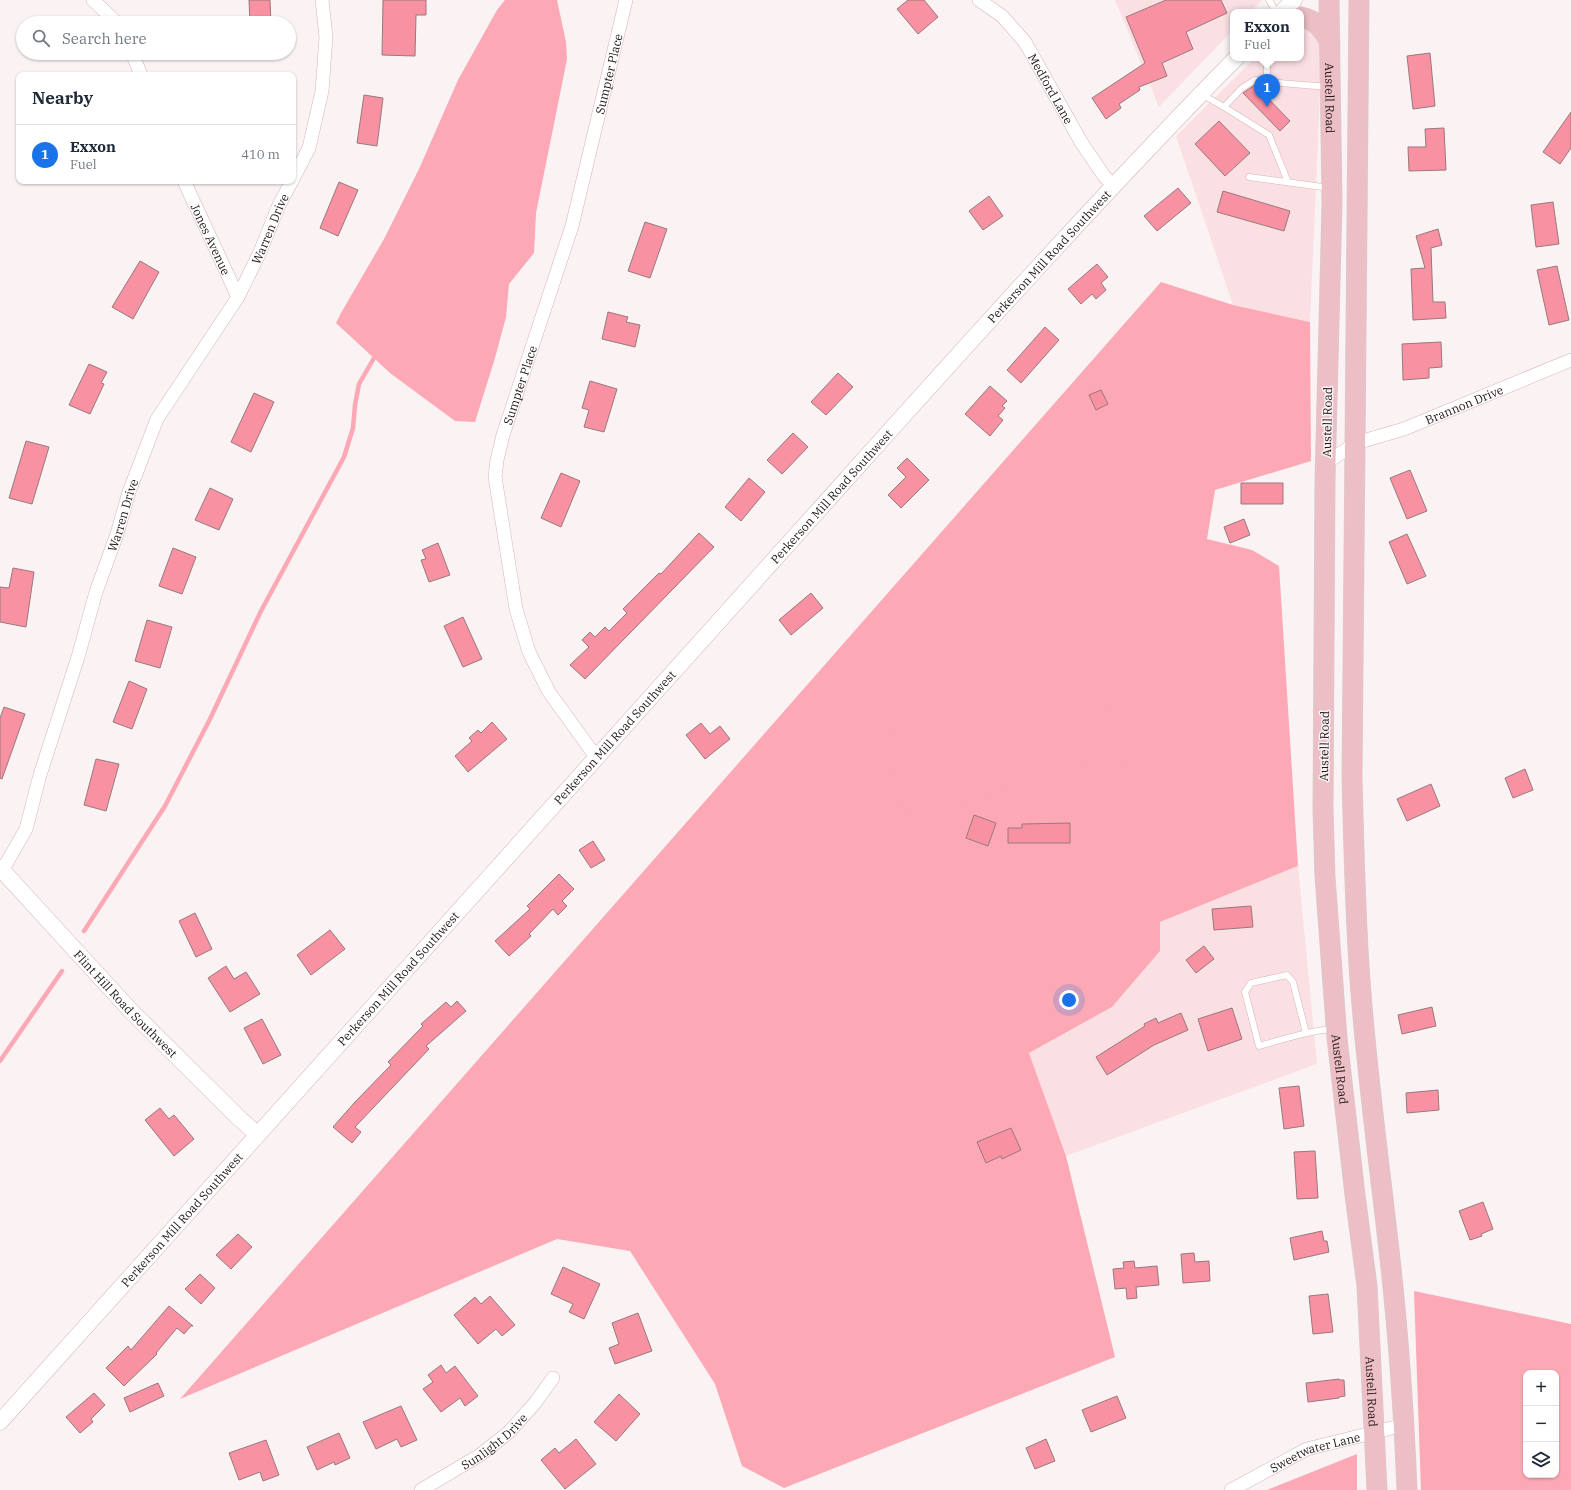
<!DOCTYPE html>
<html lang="en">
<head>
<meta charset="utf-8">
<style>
	:root { --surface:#fff; --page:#f2f2f3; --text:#1f2937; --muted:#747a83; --line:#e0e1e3; --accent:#1a73e8 }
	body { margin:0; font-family:"IBM Plex Serif",serif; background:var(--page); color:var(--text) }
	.controls { position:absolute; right:12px; bottom:12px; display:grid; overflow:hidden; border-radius:8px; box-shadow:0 1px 3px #0004 }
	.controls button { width:36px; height:36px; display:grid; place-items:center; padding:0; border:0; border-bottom:1px solid var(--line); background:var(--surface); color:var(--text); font:20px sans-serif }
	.you { position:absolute; left:1069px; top:1000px; width:14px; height:14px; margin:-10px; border:3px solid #fff; border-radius:50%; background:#1a73e8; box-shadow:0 0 0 6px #1a73e833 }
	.badge { display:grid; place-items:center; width:26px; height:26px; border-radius:50%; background:var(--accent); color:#fff; font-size:13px; font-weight:700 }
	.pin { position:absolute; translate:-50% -33px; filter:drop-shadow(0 1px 2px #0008) }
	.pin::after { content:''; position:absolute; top:21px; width:14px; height:12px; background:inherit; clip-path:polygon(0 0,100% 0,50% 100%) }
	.popup { position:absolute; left:1230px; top:9px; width:74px; height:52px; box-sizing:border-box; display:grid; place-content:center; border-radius:8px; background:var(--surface); filter:drop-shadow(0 1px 3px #0005); font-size:13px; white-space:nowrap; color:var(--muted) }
	.popup b { font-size:15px; color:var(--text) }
	.popup::after { content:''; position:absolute; left:50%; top:100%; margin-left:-8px; border:8px solid transparent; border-top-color:var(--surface) }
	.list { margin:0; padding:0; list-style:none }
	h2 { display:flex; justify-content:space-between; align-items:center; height:52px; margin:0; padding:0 16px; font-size:17px }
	h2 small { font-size:13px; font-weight:400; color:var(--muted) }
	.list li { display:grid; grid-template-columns:26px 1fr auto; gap:12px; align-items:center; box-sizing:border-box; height:60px; padding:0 16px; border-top:1px solid var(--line) }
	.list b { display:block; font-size:15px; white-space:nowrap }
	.list p { margin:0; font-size:13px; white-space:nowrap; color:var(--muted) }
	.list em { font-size:13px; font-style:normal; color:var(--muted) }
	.icon { flex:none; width:22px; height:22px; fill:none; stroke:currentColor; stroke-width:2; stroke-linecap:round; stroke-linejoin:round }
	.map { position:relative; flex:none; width:1571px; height:1490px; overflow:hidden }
	.search { position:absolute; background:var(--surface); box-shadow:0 1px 3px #0004; left:16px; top:16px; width:280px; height:44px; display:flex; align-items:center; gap:10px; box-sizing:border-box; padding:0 14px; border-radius:22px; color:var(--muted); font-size:15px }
	.panel { position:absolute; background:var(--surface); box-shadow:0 1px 3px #0004; left:16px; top:72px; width:280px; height:112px; border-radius:8px }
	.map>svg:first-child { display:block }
</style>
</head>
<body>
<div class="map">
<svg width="1571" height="1490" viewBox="0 0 1571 1490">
	<rect width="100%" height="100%" fill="#faf2f3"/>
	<path fill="#fbe0e3" d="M1115,0H1262L1250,12H1233V30L1159,107Z
		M1301,24L1312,28L1322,47L1310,322L1233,305L1176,136L1255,58H1301Z
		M1298,866L1317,1064L1066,1156L1029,1053L1112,1007L1160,951V922Z"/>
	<path fill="#fca9b5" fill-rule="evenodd" d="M1161,282L1233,305L1310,322L1311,461L1215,490L1207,539L1252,550L1279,566L1298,866L1160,922V951L1112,1007L1029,1053L1066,1156L1115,1357L784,1488L742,1466L715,1384L630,1251L557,1239L180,1399Z
		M1414,1291L1571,1324V1490H1421ZM1526,1373H1556V1475H1526Z
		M1357,1454V1490H1267Z"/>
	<path fill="#fca8b5" d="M505,0H557L566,42L567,59L536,213L534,253L509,284L506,317L495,358L475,422L455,421L390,373L336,323L341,313L384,239L419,169L458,80L497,10Z
		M1078,687L1103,696C1113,715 1132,738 1128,761L1117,770L1091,768L1071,758L1056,761L994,793L933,815H917L900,806L893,794L889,750L900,714L921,703L955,695Z"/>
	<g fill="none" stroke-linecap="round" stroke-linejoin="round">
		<path stroke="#fca8b5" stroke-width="4.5" d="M84,931L165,806L210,719L261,611L344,457L353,428L355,405L359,384L374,358
			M0,1061L62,971"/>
	</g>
	<path fill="#f892a2" stroke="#99787c" d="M249,0H270L271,23H250Z
		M383,0H426V15H416L415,56L382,55Z
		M908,0H924L938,17L918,34L897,9Z
		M1166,0H1221L1227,13L1186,32L1193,49L1162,63L1167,76L1139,87L1140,90L1119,104L1121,108L1106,119L1092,98L1145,63L1126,17Z
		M1430,53L1435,106L1413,109L1407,56Z
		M1255,85L1290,121L1280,131L1243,93Z
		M364,95L383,98L377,146L357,143Z
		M1571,112V148L1560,164L1543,152Z
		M1219,121L1250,153L1225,176L1195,144Z
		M1444,128L1446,170L1409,171L1408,147H1426L1425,129Z
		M339,182L358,190L338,236L320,228Z
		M1178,188L1191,203L1157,231L1144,216Z
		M1223,191L1290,211L1284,231L1217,212Z
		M989,196L1003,216L983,230L969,211Z
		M1553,202L1559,244L1536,247L1531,205Z
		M645,222L667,229L650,278L628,271Z
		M1438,229L1442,245L1431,248L1433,302H1445L1446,318L1413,320L1411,269L1425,268L1416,236Z
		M140,261L159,272L133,319L112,307Z
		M1097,264L1108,277L1101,283L1106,290L1096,299L1092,294L1081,304L1068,289Z
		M1557,266L1569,320L1549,325L1537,270Z
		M608,312L628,317L626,322L640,325L635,347L602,339Z
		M1045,327L1059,340L1021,383L1007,370Z
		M1441,342L1442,367L1429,368V378L1403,380L1402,344Z
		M89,364L107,372L101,383L104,384L90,414L69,405Z
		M838,373L853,387L826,415L811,402Z
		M590,381L617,389L604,432L584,427L589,410L582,408Z
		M990,386L1007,401L1002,406L1005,408L998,416L1003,420L990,436L965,414Z
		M1101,390L1108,404L1096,410L1089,395Z
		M254,393L274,402L251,452L231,442Z
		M793,433L808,447L782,474L767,460Z
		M26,441L49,447L32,504L9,498Z
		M907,458L929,480L901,508L888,495L906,477L897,468Z
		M1410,470L1427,511L1407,519L1390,478Z
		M561,473L580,481L561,527L541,518Z
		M749,478L765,492L741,521L725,507Z
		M1241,483H1283V504H1241Z
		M210,488L233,499L219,530L195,520Z
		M1244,519L1250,535L1230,543L1224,527Z
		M699,533L714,547L585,679L570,665L589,647L582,640L590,632L595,637L605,627L609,631L627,613L623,609L659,573L661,574Z
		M1407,534L1426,576L1407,584L1389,542Z
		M438,543L450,575L429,582L421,560L426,559L422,550Z
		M173,548L196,557L182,594L159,586Z
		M13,568L34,572L26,627L0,622V587L9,588Z
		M811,593L823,608L791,635L779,620Z
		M463,617L482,659L463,667L444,626Z
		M147,620L172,627L160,668L135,661Z
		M129,681L147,689L132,729L113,722Z
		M4,707L25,714L2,779L0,778V718Z
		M492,722L507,739L468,772L455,756L472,741L469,738L478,730L481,733Z
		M701,723L710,734L720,726L730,739L705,759L686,735Z
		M96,759L119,764L106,811L84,805Z
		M1525,769L1533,790L1513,798L1505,778Z
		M1431,784L1440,806L1407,821L1397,799Z
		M974,815L996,823L988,846L966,838Z
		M1070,823V843H1008V828H1022V824Z
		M593,841L605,860L591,868L579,850Z
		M559,874L574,889L562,901L567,906L558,915L553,909L529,934L531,936L509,956L495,941L530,909L527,906Z
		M1251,906L1253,927L1214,930L1212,909Z
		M195,913L212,949L196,957L179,921Z
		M330,930L345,949L311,975L297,955Z
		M1204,946L1214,959L1196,973L1186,960Z
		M226,966L234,979L246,972L260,994L230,1012L208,978Z
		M457,1001L466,1011L426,1046L429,1049L355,1127L361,1132L352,1143L333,1127L355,1102L391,1065L388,1062L423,1026L421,1024L446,1002L451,1007Z
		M1432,1007L1436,1026L1402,1034L1398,1015Z
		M1232,1008L1242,1039L1208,1051L1198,1019Z
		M1181,1013L1188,1030L1154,1045L1107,1075L1096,1057L1145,1026L1144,1024L1156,1018L1158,1023Z
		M262,1019L281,1055L263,1064L244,1028Z
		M1299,1086L1304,1126L1284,1129L1279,1088Z
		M1438,1090L1439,1110L1407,1113L1406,1093Z
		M160,1108L169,1119L174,1115L194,1139L174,1156L145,1120Z
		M1011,1128L1021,1150L1002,1159L1001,1156L986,1163L977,1142Z
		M1315,1151L1318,1198L1297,1199L1294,1152Z
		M1483,1202L1493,1229L1481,1234L1482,1236L1470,1240L1459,1211Z
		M1322,1231L1324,1241H1327L1329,1252L1294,1260L1290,1238Z
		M238,1234L252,1247L231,1269L216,1255Z
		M1194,1253L1195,1262L1209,1261L1210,1281L1183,1283L1181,1254Z
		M1134,1261L1135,1268L1157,1266L1159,1285L1136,1287L1137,1298L1127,1299L1126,1288L1115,1289L1113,1269L1124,1268L1123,1262Z
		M563,1267L600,1284L584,1319L569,1312L573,1304L551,1294Z
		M200,1274L215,1288L201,1304L185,1289Z
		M1328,1294L1333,1332L1313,1334L1309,1296Z
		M490,1296L515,1325L502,1336L496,1329L478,1344L454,1315L475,1297L481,1304Z
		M169,1306L193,1326H191L184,1334L177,1328L156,1353L157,1354L124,1386L106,1368L128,1346L131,1350Z
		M638,1313L652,1351L615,1364L609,1348L619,1344L612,1323Z
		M441,1365L446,1373L455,1366L478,1396L465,1406L460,1398L441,1412L423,1389L433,1382L428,1375Z
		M1339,1379L1340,1380H1344L1345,1396L1339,1397V1398L1308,1402L1306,1383Z
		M158,1383L164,1396L130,1412L124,1398Z
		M94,1393L105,1405L91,1419L93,1422L80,1433L66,1417Z
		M619,1394L640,1414L616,1441L594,1422Z
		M1117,1396L1126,1418L1091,1432L1082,1410Z
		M401,1406L417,1440L401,1447L397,1439L376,1449L363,1422Z
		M339,1433L350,1458L335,1465L334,1462L317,1470L307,1447Z
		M576,1439L596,1464L565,1489L541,1460L555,1448L559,1453Z
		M1046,1439L1055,1461L1035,1469L1026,1448Z
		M266,1440L279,1475L263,1481L260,1472L239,1480L229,1453Z"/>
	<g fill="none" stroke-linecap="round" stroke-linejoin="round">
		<defs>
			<path id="service" d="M1269,0L1276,12
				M1267,58V82L1329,87
				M1201,94L1224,107L1242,88L1255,80L1267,82
				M1224,107L1269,135L1288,182
				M1249,177L1330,188
				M1306,1033L1293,982L1287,975L1251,983L1245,992L1259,1046C1284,1039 1308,1031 1333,1029"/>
			<g id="minor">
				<path d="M93,0L117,23"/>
				<path id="s1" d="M979,0L1002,16L1025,42L1081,142L1104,176L1114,186"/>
				<path d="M132,53L141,75"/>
				<path d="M293,179L309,148L322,91L326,37L322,0"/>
				<path id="s2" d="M184,181L238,297"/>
				<path id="s3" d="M1326,463L1356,443L1404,429L1571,360"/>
				<path id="s4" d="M596,757L549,692L529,652L516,609L495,477L497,460L503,435L572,226L626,0"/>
				<path id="s5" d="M2,871L26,829L40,775L78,657L96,592L117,534L129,492L157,419L238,297L260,252L279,205L292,181"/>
				<path id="s6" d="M421,1490L480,1455L509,1432L535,1403L553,1378"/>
				<path id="s7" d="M1231,1490L1307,1449L1404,1425"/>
			</g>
			<g id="tertiary">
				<path d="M1282,12L1294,0"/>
				<path id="s8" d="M0,868L131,1011L239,1118L257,1134"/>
				<path id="s9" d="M0,1422C257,1135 514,848 772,562C925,392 1076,221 1236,58"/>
			</g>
			<g id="primary">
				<path id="s10" d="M1329,0L1332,203L1325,481L1323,810L1325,877L1337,1038L1355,1195L1367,1286L1377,1490"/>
				<path d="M1359,0L1352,777C1354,849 1355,921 1361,993C1368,1085 1381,1176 1391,1268C1399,1342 1404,1416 1407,1490"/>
				<path d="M1301,17C1317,20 1322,29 1330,42"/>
			</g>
		</defs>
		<use href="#service" stroke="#d7b4b8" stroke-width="7"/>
		<use href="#minor" stroke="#d7b4b8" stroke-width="14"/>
		<use href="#tertiary" stroke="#d7b4b8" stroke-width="17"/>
		<use href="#primary" stroke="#d3d1d1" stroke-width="21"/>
		<use href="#service" stroke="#fff" stroke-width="6"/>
		<use href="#minor" stroke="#fff" stroke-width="13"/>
		<use href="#tertiary" stroke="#fff" stroke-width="16"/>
		<use href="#primary" stroke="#ecbec5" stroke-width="20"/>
	</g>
	<g text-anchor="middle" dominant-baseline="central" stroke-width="3" stroke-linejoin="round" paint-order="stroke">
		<g font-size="12" fill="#241719" stroke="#faf2f3">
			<text stroke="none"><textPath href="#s4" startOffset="723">Sumpter Place</textPath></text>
			<text stroke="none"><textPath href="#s1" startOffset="116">Medford Lane</textPath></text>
			<text stroke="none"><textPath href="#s10" startOffset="98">Austell Road</textPath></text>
			<text stroke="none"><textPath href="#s5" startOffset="701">Warren Drive</textPath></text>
			<text stroke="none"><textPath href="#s2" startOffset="64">Jones Avenue</textPath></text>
			<text stroke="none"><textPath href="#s9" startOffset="1568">Perkerson Mill Road Southwest</textPath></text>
			<text stroke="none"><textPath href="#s4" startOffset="399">Sumpter Place</textPath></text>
			<text stroke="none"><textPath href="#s3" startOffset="151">Brannon Drive</textPath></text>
			<text transform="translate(1327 422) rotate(-89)">Austell Road</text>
			<text stroke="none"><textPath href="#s9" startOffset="1244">Perkerson Mill Road Southwest</textPath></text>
			<text stroke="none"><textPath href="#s5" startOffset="377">Warren Drive</textPath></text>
			<text stroke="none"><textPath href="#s9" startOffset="920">Perkerson Mill Road Southwest</textPath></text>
			<text transform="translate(1324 746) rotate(-89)">Austell Road</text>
			<text stroke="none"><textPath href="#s9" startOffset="596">Perkerson Mill Road Southwest</textPath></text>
			<text stroke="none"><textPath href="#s8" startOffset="185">Flint Hill Road Southwest</textPath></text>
			<text stroke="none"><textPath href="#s10" startOffset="1070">Austell Road</textPath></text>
			<text stroke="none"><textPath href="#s9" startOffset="272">Perkerson Mill Road Southwest</textPath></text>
			<text stroke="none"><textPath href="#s10" startOffset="1394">Austell Road</textPath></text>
			<text stroke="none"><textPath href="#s6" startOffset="88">Sunlight Drive</textPath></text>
			<text stroke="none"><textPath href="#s7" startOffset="93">Sweetwater Lane</textPath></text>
		</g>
	</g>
</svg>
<div class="controls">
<button>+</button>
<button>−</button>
<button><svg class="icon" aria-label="layers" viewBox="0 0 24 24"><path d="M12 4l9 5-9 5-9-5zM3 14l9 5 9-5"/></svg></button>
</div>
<div class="you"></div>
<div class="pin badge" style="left:1267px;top:107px">1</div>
<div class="popup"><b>Exxon</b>Fuel</div>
<div class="search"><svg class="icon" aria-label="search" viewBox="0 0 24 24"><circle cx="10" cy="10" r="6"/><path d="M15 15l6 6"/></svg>Search here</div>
<section class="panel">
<h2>Nearby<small></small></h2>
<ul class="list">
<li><span class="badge">1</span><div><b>Exxon</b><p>Fuel</p></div><em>410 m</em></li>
</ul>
</section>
</div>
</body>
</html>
